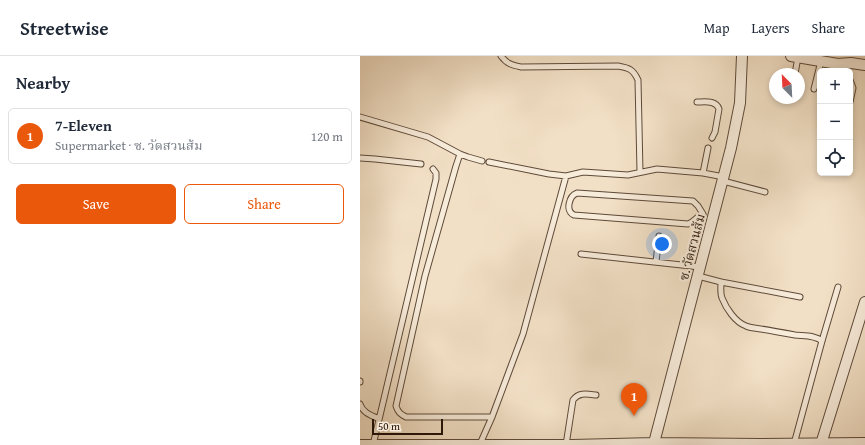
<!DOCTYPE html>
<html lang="en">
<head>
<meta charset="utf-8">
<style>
	:root { --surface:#fff; --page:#f6f6f7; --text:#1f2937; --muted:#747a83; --line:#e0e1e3; --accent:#ea580c }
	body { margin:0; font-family:"Gentium Book Plus","Noto Serif Thai",serif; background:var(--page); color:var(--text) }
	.controls { position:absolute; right:12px; top:12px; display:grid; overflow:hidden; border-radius:6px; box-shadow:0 2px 6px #0003 }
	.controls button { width:36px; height:36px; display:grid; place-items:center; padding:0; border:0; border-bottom:1px solid var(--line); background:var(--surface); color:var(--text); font:20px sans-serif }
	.compass { position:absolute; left:409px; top:12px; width:36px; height:36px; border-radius:50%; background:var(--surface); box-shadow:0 2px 6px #0003; rotate:336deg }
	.scale { position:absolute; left:12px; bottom:10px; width:71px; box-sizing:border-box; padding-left:4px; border:2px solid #2d180a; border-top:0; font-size:11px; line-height:14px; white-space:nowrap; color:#2d180a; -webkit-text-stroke:3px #f7ebda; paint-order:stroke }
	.you { position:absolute; left:302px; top:188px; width:14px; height:14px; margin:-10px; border:3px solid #fff; border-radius:50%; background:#1a73e8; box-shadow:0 0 0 6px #1a73e833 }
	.badge { display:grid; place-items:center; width:26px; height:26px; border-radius:50%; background:var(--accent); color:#fff; font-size:13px; font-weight:700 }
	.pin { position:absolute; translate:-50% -33px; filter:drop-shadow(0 1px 2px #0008) }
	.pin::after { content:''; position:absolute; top:21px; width:14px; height:12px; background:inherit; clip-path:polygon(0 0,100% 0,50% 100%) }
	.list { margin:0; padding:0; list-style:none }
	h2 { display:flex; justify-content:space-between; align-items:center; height:52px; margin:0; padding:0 16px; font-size:17px }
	h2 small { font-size:13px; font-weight:400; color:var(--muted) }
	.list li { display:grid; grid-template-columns:26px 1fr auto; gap:12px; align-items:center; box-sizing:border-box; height:56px; margin:0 8px 8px; padding:0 8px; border:1px solid var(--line); border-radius:6px }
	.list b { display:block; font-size:15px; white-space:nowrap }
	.list p { margin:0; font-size:13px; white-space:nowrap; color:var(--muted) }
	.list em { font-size:13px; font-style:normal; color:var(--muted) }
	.actions { display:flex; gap:8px; padding:12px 16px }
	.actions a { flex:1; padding:9px 0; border:1px solid var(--accent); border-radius:6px; text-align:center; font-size:14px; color:var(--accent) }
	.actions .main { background:var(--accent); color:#fff }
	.icon { flex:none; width:22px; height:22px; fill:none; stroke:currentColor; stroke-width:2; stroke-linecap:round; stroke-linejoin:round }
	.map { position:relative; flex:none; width:505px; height:389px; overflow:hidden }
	header { display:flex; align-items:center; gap:24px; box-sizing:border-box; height:56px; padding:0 20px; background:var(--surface); border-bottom:1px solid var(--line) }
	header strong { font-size:19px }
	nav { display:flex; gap:22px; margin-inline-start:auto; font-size:14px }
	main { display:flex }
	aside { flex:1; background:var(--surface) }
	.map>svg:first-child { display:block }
</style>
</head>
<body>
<header>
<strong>Streetwise</strong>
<nav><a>Map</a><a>Layers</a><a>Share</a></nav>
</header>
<main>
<aside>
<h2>Nearby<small></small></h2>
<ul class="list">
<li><span class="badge">1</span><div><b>7-Eleven</b><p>Supermarket · ซ. วัดสวนส้ม</p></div><em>120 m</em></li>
</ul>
<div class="actions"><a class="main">Save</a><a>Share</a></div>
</aside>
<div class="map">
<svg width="505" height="389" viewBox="0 0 505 389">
	<rect width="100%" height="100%" fill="#f2e0c6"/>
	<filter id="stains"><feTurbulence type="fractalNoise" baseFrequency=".005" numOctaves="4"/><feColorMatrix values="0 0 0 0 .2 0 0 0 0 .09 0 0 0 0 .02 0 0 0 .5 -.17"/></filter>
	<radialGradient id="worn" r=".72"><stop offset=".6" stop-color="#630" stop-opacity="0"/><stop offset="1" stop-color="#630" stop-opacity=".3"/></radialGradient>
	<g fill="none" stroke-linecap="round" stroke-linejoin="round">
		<defs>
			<path id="lane" d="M141,0C147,8 152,9 161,11L258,10C269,12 273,13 278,24L280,116
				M478,8L483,15
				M435,18L438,1
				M490,24L493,32L490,46
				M454,33L461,5
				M337,46C345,46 356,44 359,53L355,76L352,82
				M0,61L68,81L100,98
				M0,102L15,103L61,108
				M122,105L108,101L100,98L96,110L65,220L36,350C38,356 40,358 46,361H132
				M129,106L189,118L206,120L223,116L268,119L297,113L343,117L364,121
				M343,117L348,92
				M363,125L405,136
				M217,137L333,145L338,150L343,158C337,160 334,166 328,168L214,159C205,155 209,140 217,137Z
				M221,198L340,211
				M296,206L299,180
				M338,220L361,226C361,231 360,237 362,242C366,252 375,266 386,270C390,272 396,272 401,273C413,275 424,277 435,279C444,280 455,279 462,285
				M361,226L440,241
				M0,326V325
				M0,348C3,357 11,359 19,363
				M120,388L132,361L163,278L206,120
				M434,388L462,285L478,231
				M13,389L76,123V117L73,113
				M206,389L213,344C219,336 227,338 236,339"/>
			<path id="street" d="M431,0L478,8L491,7L505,9
				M294,387L371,92L380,47L382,0
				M461,388L505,246
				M0,389H212L294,387L400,388L505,387"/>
		</defs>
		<use href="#lane" stroke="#5e4a39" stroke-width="7"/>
		<use href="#street" stroke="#5e4a39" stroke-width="12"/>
		<use href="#lane" stroke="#f7ebda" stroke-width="5"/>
		<use href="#street" stroke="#f7ebda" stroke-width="10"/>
	</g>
	<g text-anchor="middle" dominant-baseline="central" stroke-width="4" stroke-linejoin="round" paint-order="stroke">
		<g font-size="13" fill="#2d180a" stroke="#f7ebda">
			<text transform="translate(332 191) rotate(-75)">ซ. วัดสวนส้ม</text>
		</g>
	</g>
	<rect width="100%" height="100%" filter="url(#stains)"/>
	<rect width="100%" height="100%" fill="url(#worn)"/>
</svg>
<div class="controls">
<button>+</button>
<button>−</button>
<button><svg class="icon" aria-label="locate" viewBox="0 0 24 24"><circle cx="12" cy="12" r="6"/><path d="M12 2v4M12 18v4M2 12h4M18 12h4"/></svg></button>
</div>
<svg class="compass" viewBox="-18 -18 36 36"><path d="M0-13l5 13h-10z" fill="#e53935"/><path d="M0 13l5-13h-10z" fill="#747a83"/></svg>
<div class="scale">50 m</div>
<div class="you"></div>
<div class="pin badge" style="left:274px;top:360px">1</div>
</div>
</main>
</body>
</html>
